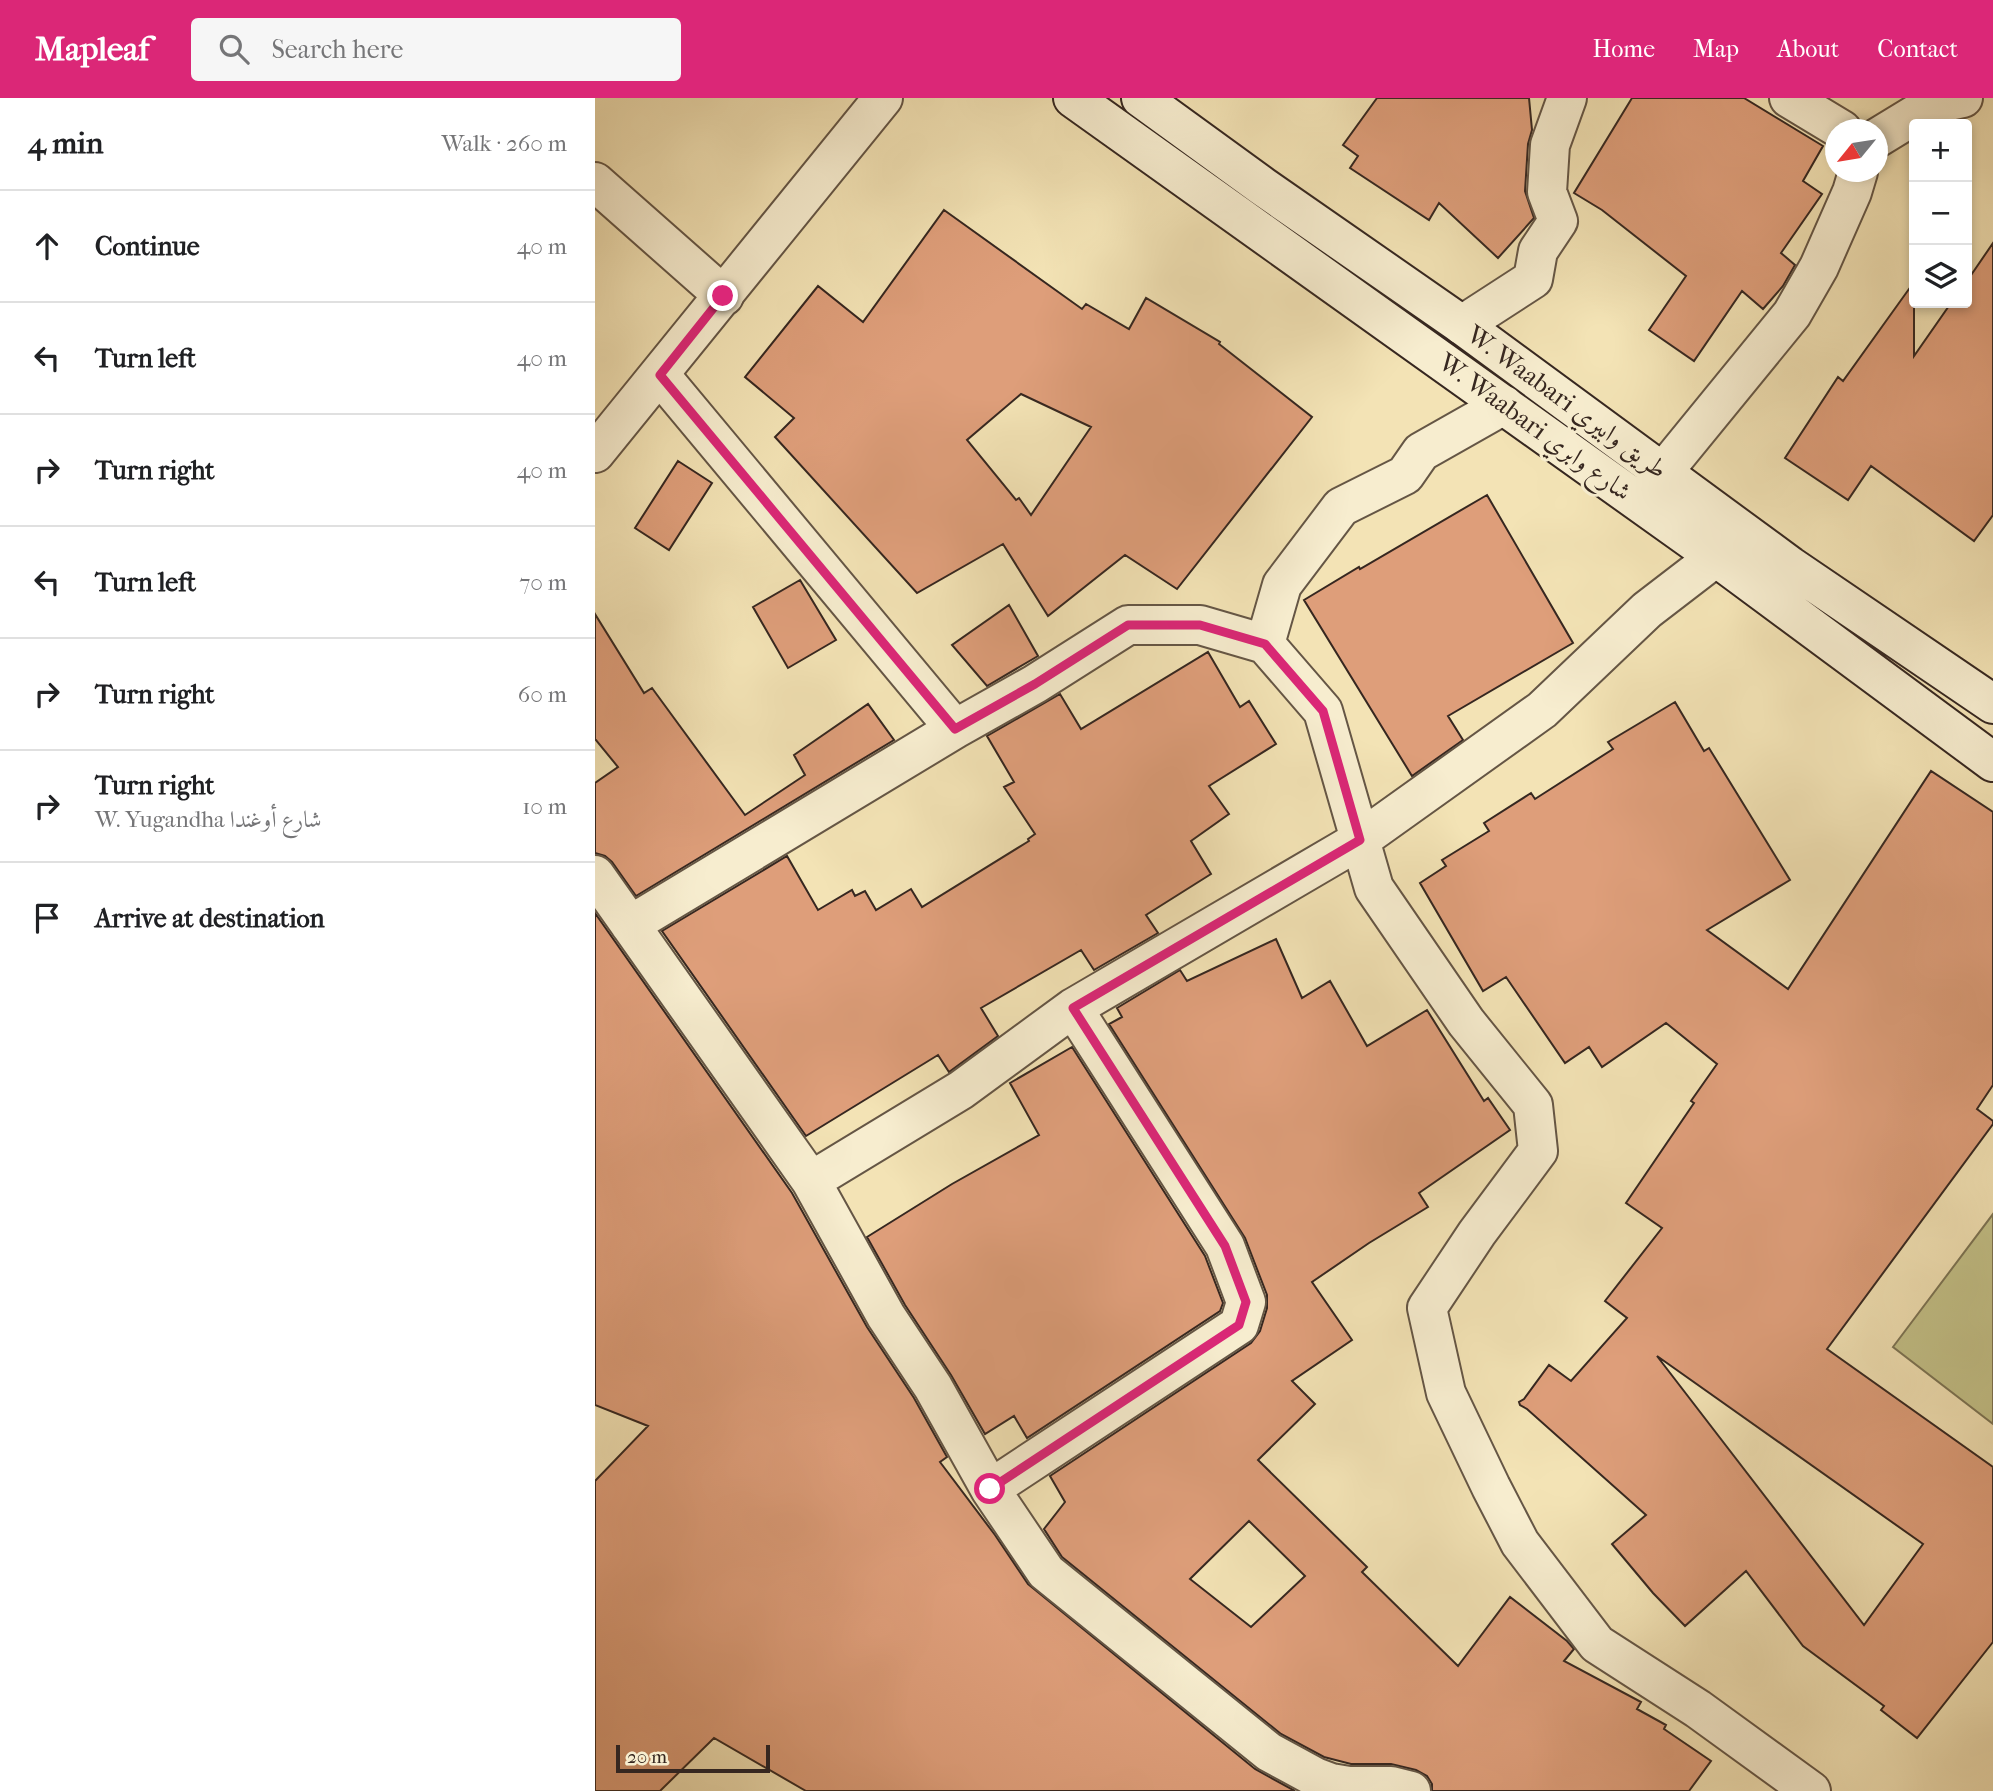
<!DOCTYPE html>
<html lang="en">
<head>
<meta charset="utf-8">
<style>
	:root { --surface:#fff; --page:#f6f6f6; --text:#202124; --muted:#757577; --line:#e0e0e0; --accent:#db2777 }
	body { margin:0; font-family:"IM FELL French Canon",Amiri,serif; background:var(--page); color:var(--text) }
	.controls { position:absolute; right:21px; top:21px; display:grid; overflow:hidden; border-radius:7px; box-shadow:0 4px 10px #0003 }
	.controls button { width:63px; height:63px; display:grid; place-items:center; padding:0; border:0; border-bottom:2px solid var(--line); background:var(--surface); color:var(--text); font:35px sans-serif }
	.compass { position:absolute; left:1230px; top:21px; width:63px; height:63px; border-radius:50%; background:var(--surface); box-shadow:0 4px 10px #0003; rotate:240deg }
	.scale { position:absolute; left:21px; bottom:18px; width:154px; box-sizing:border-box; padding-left:7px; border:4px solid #362720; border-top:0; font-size:19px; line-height:24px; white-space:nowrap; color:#362720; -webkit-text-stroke:5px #f7edcf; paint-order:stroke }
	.stop { position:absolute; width:21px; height:21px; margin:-16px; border:5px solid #db2777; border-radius:50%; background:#fff }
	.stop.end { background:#db2777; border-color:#fff; box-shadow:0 2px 7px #0008 }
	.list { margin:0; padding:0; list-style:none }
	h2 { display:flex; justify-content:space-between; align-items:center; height:91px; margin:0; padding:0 28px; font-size:30px }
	h2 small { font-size:23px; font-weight:400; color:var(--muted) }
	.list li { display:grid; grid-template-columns:46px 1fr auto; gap:21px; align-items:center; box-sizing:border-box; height:112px; padding:0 28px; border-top:2px solid var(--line) }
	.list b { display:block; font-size:26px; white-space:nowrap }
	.list p { margin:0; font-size:23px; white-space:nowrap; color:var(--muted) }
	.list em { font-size:23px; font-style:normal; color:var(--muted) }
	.icon { flex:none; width:38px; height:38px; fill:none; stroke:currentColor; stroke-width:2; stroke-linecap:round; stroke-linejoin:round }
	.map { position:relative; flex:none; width:1398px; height:1693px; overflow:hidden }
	header { display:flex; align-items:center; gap:42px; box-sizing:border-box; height:98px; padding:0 35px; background:var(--accent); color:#fff }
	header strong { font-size:33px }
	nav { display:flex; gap:38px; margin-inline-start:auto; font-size:24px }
	.search { width:490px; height:63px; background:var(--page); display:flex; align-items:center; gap:18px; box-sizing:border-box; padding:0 24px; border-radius:7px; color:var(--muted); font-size:26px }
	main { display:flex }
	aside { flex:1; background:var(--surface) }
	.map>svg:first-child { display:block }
</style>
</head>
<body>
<header>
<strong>Mapleaf</strong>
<div class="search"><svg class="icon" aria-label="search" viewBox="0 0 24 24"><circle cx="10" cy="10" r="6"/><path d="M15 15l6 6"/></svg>Search here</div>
<nav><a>Home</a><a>Map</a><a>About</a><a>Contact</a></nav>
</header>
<main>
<aside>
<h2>4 min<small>Walk · 260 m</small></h2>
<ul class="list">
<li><svg class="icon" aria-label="ahead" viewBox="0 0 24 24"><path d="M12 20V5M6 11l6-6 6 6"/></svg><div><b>Continue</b></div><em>40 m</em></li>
<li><svg class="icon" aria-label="left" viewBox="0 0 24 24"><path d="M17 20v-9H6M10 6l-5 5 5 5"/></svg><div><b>Turn left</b></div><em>40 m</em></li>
<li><svg class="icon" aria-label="right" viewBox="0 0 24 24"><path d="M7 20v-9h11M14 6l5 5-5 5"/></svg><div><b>Turn right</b></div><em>40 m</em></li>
<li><svg class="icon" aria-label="left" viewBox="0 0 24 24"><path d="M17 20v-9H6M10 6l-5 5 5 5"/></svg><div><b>Turn left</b></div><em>70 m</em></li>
<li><svg class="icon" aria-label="right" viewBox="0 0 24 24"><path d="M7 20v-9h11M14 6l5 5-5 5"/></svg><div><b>Turn right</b></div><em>60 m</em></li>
<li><svg class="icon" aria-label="right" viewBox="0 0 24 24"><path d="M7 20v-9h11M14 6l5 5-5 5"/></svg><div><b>Turn right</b><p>W. Yugandha شارع أوغندا</p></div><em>10 m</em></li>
<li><svg class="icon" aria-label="arrive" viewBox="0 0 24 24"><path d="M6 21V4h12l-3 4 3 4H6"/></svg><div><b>Arrive at destination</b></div></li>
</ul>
</aside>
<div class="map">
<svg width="1398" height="1693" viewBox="0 0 1398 1693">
	<rect width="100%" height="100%" fill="#f3e3b5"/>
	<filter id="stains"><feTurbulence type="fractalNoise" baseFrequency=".00286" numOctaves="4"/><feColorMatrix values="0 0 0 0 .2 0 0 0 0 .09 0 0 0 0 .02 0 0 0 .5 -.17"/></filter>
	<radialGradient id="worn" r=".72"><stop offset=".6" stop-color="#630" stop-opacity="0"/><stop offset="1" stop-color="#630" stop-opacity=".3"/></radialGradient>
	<path fill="#c3c188" stroke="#7c7454" stroke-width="2" d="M1398,1116V1326L1298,1249Z"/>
	<path fill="#de9e7a" stroke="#362720" stroke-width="2" fill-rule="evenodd" d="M782,0H934L937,32L933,46L930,93L939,120L903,160L844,105L834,122L755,70L763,58L748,47Z
		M1037,0H1149L1228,48L1208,83L1227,96L1186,155L1200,167L1188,188L1168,211L1147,193L1099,263L1054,232L1091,178L1007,112L979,95Z
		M349,112L487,211L491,206L534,231L551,200L625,244L624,246L717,319L582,491L530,457L453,518L408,446L322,495L180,339L199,320L150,279L223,188L268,224ZM426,296L496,329L436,417L424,400L421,402L372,342Z
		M1398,145V417L1379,443L1276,368L1253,402L1190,360L1243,279L1248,283L1319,184V258L1356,205H1372V183Z
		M83,363L117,385L74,452L40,430Z
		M892,397L978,545L853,618L868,642L817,678L709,502L764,469L765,471Z
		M205,482L241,542L193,570L158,509Z
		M414,507L443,558L392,588L357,547Z
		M0,516L49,595L57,590L150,717L210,677L199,657L273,606L299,642L41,798L17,764L10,758L0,755V685L23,669L0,641Z
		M613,554L645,609L654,603L681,646L614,688L634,716L596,743L616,776L551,817L563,835L499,872L486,852L386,910L403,938L354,974L343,957L211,1038L67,833L192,758L223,812L257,792L260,798L270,793L281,812L316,791L327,809L434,743L433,741L440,736L409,689L419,684L392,638L465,596L486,631Z
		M1080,604L1109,653L1114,650L1195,782L1112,832L1193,891L1336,673L1398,714V987L1382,1011L1398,1023V1026L1232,1251L1398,1369V1544L1322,1640L1286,1612L1289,1608L1208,1548L1151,1473L1090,1528L1058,1495L1017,1446L1051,1417L932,1311L925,1307L924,1304L929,1301L954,1267L976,1283L1032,1220L1010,1203L1067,1130L1031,1105L1099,1005L1096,1003L1122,966L1071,925L1007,969L994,949L970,965L911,879L888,893L825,785L851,768L847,762L894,733L889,725L936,695L940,701L1018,651L1013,644ZM1062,1258L1328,1446L1269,1527Z
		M0,815L197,1095L272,1229L319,1300L352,1359L345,1364L400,1437L433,1486L660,1671L700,1693H211L119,1640L65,1693H0V1383L53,1328L0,1307Z
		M681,841L707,900L735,883L772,948L832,912L889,1003L893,1000L915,1032L824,1095L833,1109L774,1145L717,1184L757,1242L697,1283L720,1306L663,1362L772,1469L767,1474L863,1568L915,1499L972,1543L979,1551L969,1563L1046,1604L1042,1611L1071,1627L1069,1631L1116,1663L1094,1693H837V1686L832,1678L821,1672L796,1666H756L729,1659L686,1636L467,1459L449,1431L470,1404L455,1378L656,1245L665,1233L672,1210V1197L650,1140L514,926L527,919L522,910L585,872L592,883ZM654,1423L710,1478L656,1529L595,1481Z
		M477,949L610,1158L628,1205L625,1213L432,1340L419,1318L390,1336L356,1277L310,1207L272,1139L357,1086L444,1037L415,985Z"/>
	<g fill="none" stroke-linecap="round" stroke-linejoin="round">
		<defs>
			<path id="minor" d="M1194,0L1247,32
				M1282,40L1336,7L1368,0
				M0,84L129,198
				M867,227L938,181L943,153L963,123L952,94L955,47L972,0
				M65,277L360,631L440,586L533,527H605L670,546L728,613L779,790L871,924L938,1007L943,1053L882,1135L832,1210L851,1295L896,1389L925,1445L1002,1546L1103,1611L1216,1693
				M1068,374L1197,216L1224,169L1257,94L1263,74
				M670,546L687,487L746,409L810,377L826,354L909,307
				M0,777L216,1083L291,1218L338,1289L395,1391L451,1474L674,1654L720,1679L736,1685L754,1688H796L816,1693
				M35,827L360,631
				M216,1083L366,992L478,910L765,742L947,612L1052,512L1121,459
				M395,1391L644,1227L651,1204L630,1148L478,910"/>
			<path id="tertiary" d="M0,355L288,0"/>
			<path id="secondary" d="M478,0L1121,459L1398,664
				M546,0L667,88L867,227L1195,468L1398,606"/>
		</defs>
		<use href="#minor" stroke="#655645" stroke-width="42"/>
		<use href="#tertiary" stroke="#655645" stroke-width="42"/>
		<use href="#secondary" stroke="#362720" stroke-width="42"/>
		<use href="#minor" stroke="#f7edcf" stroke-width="38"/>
		<use href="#tertiary" stroke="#f7edcf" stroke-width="38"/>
		<use href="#secondary" stroke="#f7edcf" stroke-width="38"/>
	</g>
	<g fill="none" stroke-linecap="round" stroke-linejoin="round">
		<path stroke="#db2777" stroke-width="9" d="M128,198L65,277L360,631L440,586L533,527H605L670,546L728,613L765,742L478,910L630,1148L651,1204L644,1227L395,1391"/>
	</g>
	<g text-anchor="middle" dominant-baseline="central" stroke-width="6" stroke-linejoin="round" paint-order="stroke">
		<g font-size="26" fill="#362720" stroke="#f7edcf">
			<text transform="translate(972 304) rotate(36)">W. Waabari طريق وابيري</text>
			<text transform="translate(940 329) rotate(36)">W. Waabari شارع وابري</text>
		</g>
	</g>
	<rect width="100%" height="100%" filter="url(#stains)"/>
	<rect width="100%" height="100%" fill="url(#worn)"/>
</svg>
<div class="controls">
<button>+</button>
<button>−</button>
<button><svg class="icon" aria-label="layers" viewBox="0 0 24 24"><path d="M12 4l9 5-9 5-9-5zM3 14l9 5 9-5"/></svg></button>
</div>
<svg class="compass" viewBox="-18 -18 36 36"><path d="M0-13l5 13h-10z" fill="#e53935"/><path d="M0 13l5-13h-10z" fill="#757577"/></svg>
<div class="scale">20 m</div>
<div class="stop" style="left:395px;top:1391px"></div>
<div class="stop end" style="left:128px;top:198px"></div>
</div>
</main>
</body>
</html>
